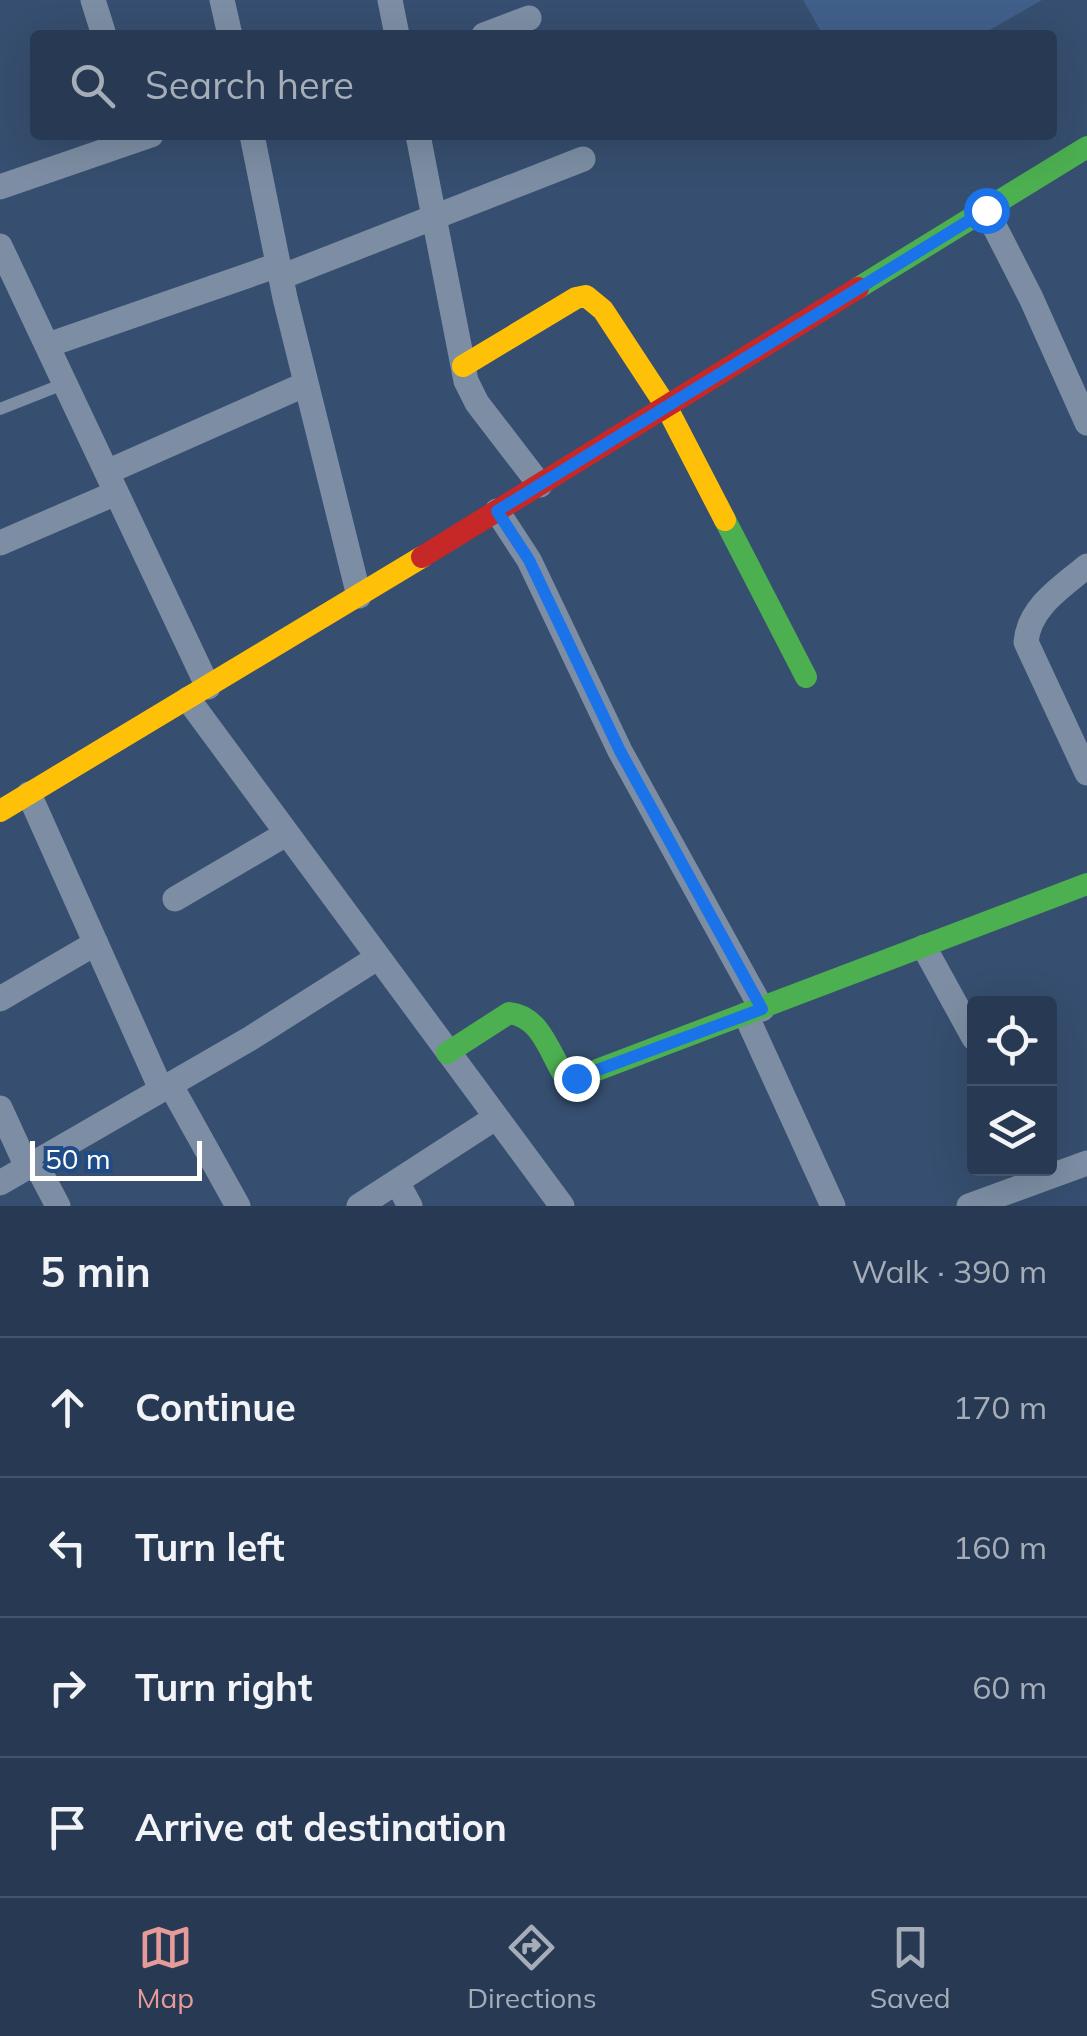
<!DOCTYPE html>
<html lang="en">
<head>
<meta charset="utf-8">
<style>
	:root { --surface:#283a53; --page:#34455d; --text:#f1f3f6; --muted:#a5adb8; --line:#44546a; --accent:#e69b98 }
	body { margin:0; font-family:Mulish,sans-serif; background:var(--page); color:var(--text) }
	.controls { position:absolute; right:30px; bottom:30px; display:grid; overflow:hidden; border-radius:10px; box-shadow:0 10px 40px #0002 }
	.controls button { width:90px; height:90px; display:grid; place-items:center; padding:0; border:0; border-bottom:2px solid var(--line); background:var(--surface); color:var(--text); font:50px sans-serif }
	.scale { position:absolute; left:30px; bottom:25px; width:172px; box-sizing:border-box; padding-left:10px; border:5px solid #fff; border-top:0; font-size:28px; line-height:35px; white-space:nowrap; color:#fff; -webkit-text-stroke:8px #1f4b86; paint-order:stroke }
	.stop { position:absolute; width:30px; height:30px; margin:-22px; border:8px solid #1a73e8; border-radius:50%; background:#fff }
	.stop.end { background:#1a73e8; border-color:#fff; box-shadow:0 2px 10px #0008 }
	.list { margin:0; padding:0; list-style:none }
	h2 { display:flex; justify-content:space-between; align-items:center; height:130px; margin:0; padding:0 40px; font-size:42px }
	h2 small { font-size:32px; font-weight:400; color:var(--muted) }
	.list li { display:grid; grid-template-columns:65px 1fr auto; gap:30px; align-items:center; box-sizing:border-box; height:140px; padding:0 40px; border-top:2px solid var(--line) }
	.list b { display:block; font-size:38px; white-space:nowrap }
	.list em { font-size:32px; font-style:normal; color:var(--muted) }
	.icon { flex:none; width:55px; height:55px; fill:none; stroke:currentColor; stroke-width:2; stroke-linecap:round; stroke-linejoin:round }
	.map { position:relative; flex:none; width:1087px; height:1206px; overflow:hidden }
	.search { position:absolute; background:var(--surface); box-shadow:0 10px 40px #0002; left:30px; right:30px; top:30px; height:110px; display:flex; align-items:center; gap:25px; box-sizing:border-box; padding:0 35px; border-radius:10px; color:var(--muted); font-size:38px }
	.sheet { height:690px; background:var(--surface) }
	nav { display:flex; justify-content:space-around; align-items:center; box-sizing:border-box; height:140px; border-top:2px solid var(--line); background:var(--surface); font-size:28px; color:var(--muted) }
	nav a { display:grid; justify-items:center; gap:5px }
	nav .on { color:var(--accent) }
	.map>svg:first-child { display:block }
</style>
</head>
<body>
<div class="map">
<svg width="1087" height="1206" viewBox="0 0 1087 1206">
	<rect width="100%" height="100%" fill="#364e6f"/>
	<path fill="#405f89" d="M803,0H1042L981,35H823Z"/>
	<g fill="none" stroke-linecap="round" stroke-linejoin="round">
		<path stroke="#7d8ea4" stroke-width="12" d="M0,409L66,383"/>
		<path stroke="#7d8ea4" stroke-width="25" d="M93,0L104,35
			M222,0L230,35
			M390,0L397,35
			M484,35L529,18
			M252,135L285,298L359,596
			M418,135L466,381L477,403L540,485
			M0,187L151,135
			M986,210L1031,298L1087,423
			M0,246L208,687
			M281,277L583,159
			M48,345L278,265
			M107,472L306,384
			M497,511L529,560L620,751L762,1009
			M0,543L116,493
			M1087,566C1062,587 1029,607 1026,642L1087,773
			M188,699L562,1206
			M29,794L161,1089
			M175,899L286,834
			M924,947L974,1038
			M0,999L96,943
			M746,1015L833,1206
			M170,1084L238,1206
			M0,1108L27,1167
			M35,1162L58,1206
			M397,1182L410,1206
			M0,1183L251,1038L377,958
			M359,1206L495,1118
			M969,1206L1087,1163"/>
		<path stroke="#4caf50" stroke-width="22" d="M858,288L1087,147
			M725,520L806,677
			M447,1053L509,1013C541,1016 550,1054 565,1077L576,1078L1087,884"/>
		<path stroke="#ffc107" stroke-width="22" d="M463,366L576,298L586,296L603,310L666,406L725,520
			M0,811L422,557"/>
		<path stroke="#c62828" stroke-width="22" d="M422,557L858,288"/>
	</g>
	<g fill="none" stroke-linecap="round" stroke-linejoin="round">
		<path stroke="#1a73e8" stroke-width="12" d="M576,1078L762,1009L620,751L529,560L497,511L986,210"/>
	</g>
</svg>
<div class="controls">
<button><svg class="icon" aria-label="locate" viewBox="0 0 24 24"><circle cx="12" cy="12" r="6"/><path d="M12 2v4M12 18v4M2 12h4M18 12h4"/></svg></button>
<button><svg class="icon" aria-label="layers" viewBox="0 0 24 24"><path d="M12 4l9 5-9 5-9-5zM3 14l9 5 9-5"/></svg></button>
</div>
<div class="scale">50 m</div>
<div class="stop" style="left:986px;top:210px"></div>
<div class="stop end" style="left:576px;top:1078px"></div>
<div class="search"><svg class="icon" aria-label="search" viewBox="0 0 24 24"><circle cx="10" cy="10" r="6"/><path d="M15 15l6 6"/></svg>Search here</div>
</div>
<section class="sheet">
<h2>5 min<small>Walk · 390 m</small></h2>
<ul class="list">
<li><svg class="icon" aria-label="ahead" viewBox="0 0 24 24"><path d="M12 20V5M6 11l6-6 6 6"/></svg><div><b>Continue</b></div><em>170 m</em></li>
<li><svg class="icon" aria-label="left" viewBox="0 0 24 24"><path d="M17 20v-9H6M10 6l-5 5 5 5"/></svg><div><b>Turn left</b></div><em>160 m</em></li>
<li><svg class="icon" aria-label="right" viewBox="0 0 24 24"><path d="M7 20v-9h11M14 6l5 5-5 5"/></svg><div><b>Turn right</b></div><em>60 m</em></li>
<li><svg class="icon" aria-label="arrive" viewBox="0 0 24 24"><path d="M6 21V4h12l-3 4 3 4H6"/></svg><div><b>Arrive at destination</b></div></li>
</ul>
</section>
<nav>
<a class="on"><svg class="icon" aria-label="map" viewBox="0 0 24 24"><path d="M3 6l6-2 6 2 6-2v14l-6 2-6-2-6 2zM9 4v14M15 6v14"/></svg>Map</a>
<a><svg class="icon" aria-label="directions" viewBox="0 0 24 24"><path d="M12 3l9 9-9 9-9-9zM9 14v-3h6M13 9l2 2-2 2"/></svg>Directions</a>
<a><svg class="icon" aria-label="saved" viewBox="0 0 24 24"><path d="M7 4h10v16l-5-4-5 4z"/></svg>Saved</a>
</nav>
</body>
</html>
